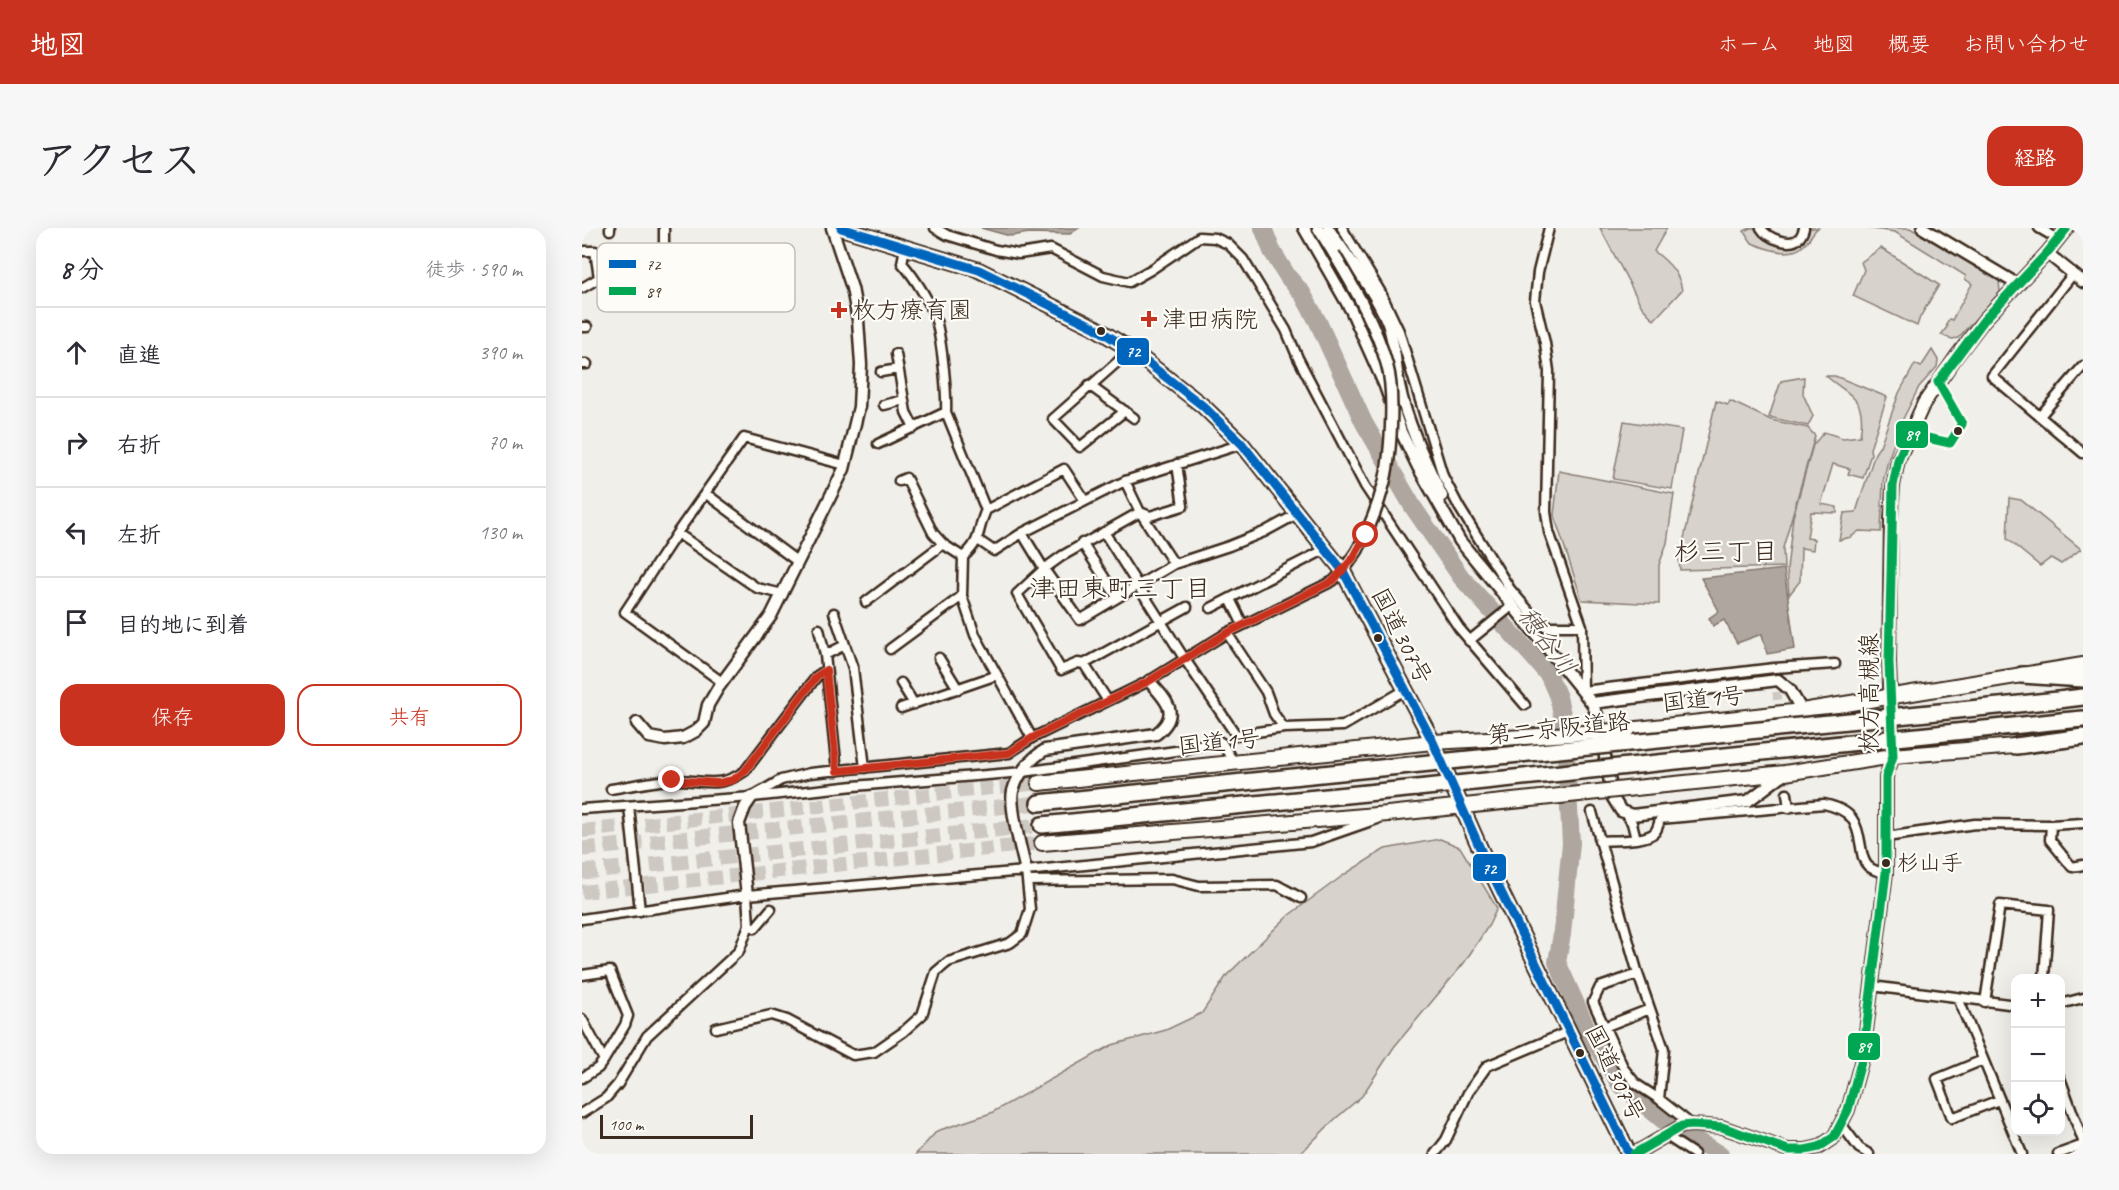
<!DOCTYPE html>
<html lang="ja">
<head>
<meta charset="utf-8">
<style>
	:root { --surface:#fff; --page:#f7f7f7; --text:#2b2b33; --muted:#7c7c81; --line:#e1e1e2; --accent:#c8321e }
	body { margin:0; font-family:Caveat,"Klee One",sans-serif; background:var(--page); color:var(--text) }
	.controls { position:absolute; right:18px; bottom:18px; display:grid; overflow:hidden; border-radius:12px; box-shadow:0 6px 24px #0002 }
	.controls button { width:54px; height:54px; display:grid; place-items:center; padding:0; border:0; border-bottom:2px solid var(--line); background:var(--surface); color:var(--text); font:30px sans-serif }
	.scale { position:absolute; left:18px; bottom:15px; width:153px; box-sizing:border-box; padding-left:6px; border:3px solid #3b2a1e; border-top:0; font-size:16px; line-height:21px; white-space:nowrap; color:#3b2a1e; -webkit-text-stroke:4px #fdfcf7; paint-order:stroke }
	.stop { position:absolute; width:18px; height:18px; margin:-14px; border:4px solid #c8321e; border-radius:50%; background:#fff }
	.stop.end { background:#c8321e; border-color:#fff; box-shadow:0 2px 6px #0008 }
	.list { margin:0; padding:0; list-style:none }
	h2 { display:flex; justify-content:space-between; align-items:center; height:78px; margin:0; padding:0 24px; font-size:26px }
	h2 small { font-size:20px; font-weight:400; color:var(--muted) }
	.list li { display:grid; grid-template-columns:39px 1fr auto; gap:18px; align-items:center; box-sizing:border-box; height:90px; padding:0 24px; border-top:2px solid var(--line) }
	.list b { display:block; font-size:22px; white-space:nowrap }
	.list em { font-size:20px; font-style:normal; color:var(--muted) }
	.actions { display:flex; gap:12px; padding:18px 24px }
	.actions a { flex:1; padding:14px 0; border:2px solid var(--accent); border-radius:18px; text-align:center; font-size:21px; color:var(--accent) }
	.actions .main { background:var(--accent); color:#fff }
	.icon { flex:none; width:33px; height:33px; fill:none; stroke:currentColor; stroke-width:2; stroke-linecap:round; stroke-linejoin:round }
	.map { position:relative; flex:none; width:1501px; height:926px; overflow:hidden; border-radius:18px }
	header { display:flex; align-items:center; gap:36px; box-sizing:border-box; height:84px; padding:0 30px; background:var(--accent); color:#fff }
	header strong { font-size:28px }
	nav { display:flex; gap:33px; margin-inline-start:auto; font-size:21px }
	.intro { display:flex; align-items:center; justify-content:space-between; box-sizing:border-box; height:144px; padding:0 36px }
	h1 { margin:0; font-size:42px }
	.button { padding:15px 27px; border-radius:18px; background:var(--accent); color:#fff; font-size:21px; font-weight:700 }
	main { display:flex; gap:36px; padding:0 36px }
	aside { flex:1; background:var(--surface); border-radius:18px; box-shadow:0 6px 24px #0002 }
	.map>svg:first-child { display:block }
</style>
</head>
<body>
<header>
<strong>地図</strong>
<nav><a>ホーム</a><a>地図</a><a>概要</a><a>お問い合わせ</a></nav>
</header>
<div class="intro"><h1>アクセス</h1><a class="button">経路</a></div>
<main>
<aside>
<h2>8 分<small>徒歩 · 590 m</small></h2>
<ul class="list">
<li><svg class="icon" aria-label="ahead" viewBox="0 0 24 24"><path d="M12 20V5M6 11l6-6 6 6"/></svg><div><b>直進</b></div><em>390 m</em></li>
<li><svg class="icon" aria-label="right" viewBox="0 0 24 24"><path d="M7 20v-9h11M14 6l5 5-5 5"/></svg><div><b>右折</b></div><em>70 m</em></li>
<li><svg class="icon" aria-label="left" viewBox="0 0 24 24"><path d="M17 20v-9H6M10 6l-5 5 5 5"/></svg><div><b>左折</b></div><em>130 m</em></li>
<li><svg class="icon" aria-label="arrive" viewBox="0 0 24 24"><path d="M6 21V4h12l-3 4 3 4H6"/></svg><div><b>目的地に到着</b></div></li>
</ul>
<div class="actions"><a class="main">保存</a><a>共有</a></div>
</aside>
<div class="map">
<svg width="1501" height="926" viewBox="0 0 1501 926">
	<rect width="100%" height="100%" fill="#f1efea"/>
	<filter id="ink" filterUnits="userSpaceOnUse"><feTurbulence type="fractalNoise" baseFrequency=".0167" numOctaves="2"/><feDisplacementMap in="SourceGraphic" scale="12" xChannelSelector="R" yChannelSelector="G"/><feConvolveMatrix kernelMatrix="1 2 1 2 8 2 1 2 1" color-interpolation-filters="sRGB"/></filter>
	<g filter="url(#ink)">
		<path fill="#d7d2cc" stroke="#897e75" stroke-width="1.5" d="M1018,0H1085L1072,23C1086,34 1097,44 1100,62L1072,92L1060,79Z
			M1168,0H1174C1181,13 1193,15 1207,18L1225,0H1236C1229,5 1228,13 1221,18C1209,30 1184,21 1170,15L1162,3Z
			M1283,0H1328L1413,50L1417,53L1418,64L1376,110L1370,111L1359,107L1365,99L1364,96L1367,91L1370,92L1390,56L1383,51L1384,48L1313,4Z
			M1299,20L1357,57L1338,89L1335,98L1271,68L1282,42L1279,34Z
			M1350,122L1356,132L1355,139L1337,159L1320,193L1306,232L1301,254L1299,304L1277,303L1269,309L1257,312L1262,285L1274,284L1293,225L1298,218L1317,165L1333,136L1339,139Z
			M1244,148H1253L1305,169L1288,221L1289,226L1281,250L1266,246L1268,241L1251,236L1239,276L1255,279V285L1229,284L1225,310L1232,311L1231,322L1219,320L1218,353L1207,367L1205,341L1211,289L1231,217L1242,204L1261,210L1278,208C1285,170 1269,169 1244,148Z
			M1222,149L1221,166L1231,188L1226,198L1187,189L1199,153Z
			M1134,173L1146,177L1148,173L1189,192L1226,200L1233,208L1201,320L1202,339L1098,342L1097,332Z
			M1042,193L1100,202L1090,261L1031,251Z
			M977,243L1092,266L1085,315L1077,337V376L1000,372L972,287Z
			M1427,270L1439,272L1499,321L1479,336L1469,330L1458,338L1425,311Z
			M858,611L878,619L915,680L907,697L882,735L812,819L780,868L752,892L718,926H334L355,903L409,885L530,817L584,802L620,785L645,747L707,687L763,646L803,621Z"/>
		<path fill="#aea69f" stroke="#80746b" stroke-width="1.5" d="M399,0H497L488,6L447,5L428,8Z
			M1202,341L1213,421L1185,426L1180,406L1155,415L1142,392L1131,398L1127,390L1137,383L1119,350Z"/>
		<g fill="none" stroke-linecap="round" stroke-linejoin="round">
			<path stroke="#aea69f" stroke-width="18" d="M681,0L690,23L706,49L720,65L736,94L782,195L831,279L879,349L952,430L967,448L976,469L982,495L989,615L980,706L975,734L1006,803L1037,855L1087,897L1138,926"/>
			<path stroke="#cdc8c1" stroke-width="8" stroke-dasharray="8 4" stroke-linecap="butt" d="M1192,440L1205,566"/>
			<path stroke="#cdc8c1" stroke-width="14" stroke-dasharray="14 7" stroke-linecap="butt" d="M0,603L457,555
				M0,664L460,615"/>
			<path stroke="#cdc8c1" stroke-width="15" stroke-dasharray="15 8" stroke-linecap="butt" d="M0,621L457,575
				M0,644L460,597"/>
			<defs>
				<path id="minor" d="M353,0L365,7L414,22L437,26L469,21L521,48L547,54L570,41L617,9L633,10L646,16L661,31L704,102L716,130L783,258L877,400L943,477
					M760,0L798,63L817,103L861,248L877,279L928,361L960,398H1000
					M967,0L956,44L953,73L963,115L967,143L964,284L967,304L1000,398L1001,463L1192,440L1253,436
					M1179,0C1185,10 1209,20 1218,9C1219,9 1222,1 1222,0
					M1457,0L1476,11
					M28,2V0
					M323,20L320,35C333,50 350,76 355,96C360,118 365,161 364,184L404,282C394,304 401,311 381,329L380,368L393,407L450,510
					M0,23H13L33,33
					M13,23L17,50
					M1491,46L1410,148L1501,225
					M0,60L17,50L46,63L67,48L82,30V0
					M0,99H5
					M314,126L324,184L332,200
					M0,136H5
					M299,144L316,141
					M507,157L552,190
					M302,177L322,172
					M543,183L498,219L471,191L549,122
					M1458,188L1501,138
					M296,216L364,184
					M595,236L601,278L568,288L558,284L480,328L462,341L435,366L479,442L496,435L502,436L605,379
					M317,253L324,250L351,305L361,316L381,329
					M543,253L558,284L592,336
					M123,265L216,334
					M404,282L482,241L503,273
					M522,304L602,430L654,507L702,500L761,498L823,462
					M95,305L175,360L201,366
					M440,305L462,341L498,392L592,336L647,318L682,304L715,286
					M396,312L412,323L440,305L543,253L660,216
					M500,315L535,369
					M648,371L661,397
					M284,374L361,316
					M629,380L744,321
					M252,385L271,440L283,540
					M237,401L243,427L255,543
					M645,405L684,464L692,486L702,500
					M887,413L930,378
					M308,421L380,368
					M243,427L263,417
					M357,430L376,461
					M502,436L526,473L567,453L645,405L751,353L761,343
					M140,454L43,384L95,305L162,210L263,237
					M319,455L332,476
					M319,480L415,447
					M29,561C49,558 70,553 90,552C120,551 136,562 163,543L235,448L244,442
					M1205,566L1207,580
					M173,567L199,552L228,545L427,525L450,510L526,473
					M47,578L58,683
					M0,581L170,569L272,558L441,544L601,522L635,512L640,515L652,535
					M1010,584L1056,746L1082,821L1077,871L1110,897
					M1044,586L1050,595L1054,611
					M1469,597L1468,612L1490,639L1501,637
					M1304,609L1393,596L1469,597L1501,595
					M1017,613C1030,612 1064,614 1073,604C1076,600 1077,595 1078,591L1242,576C1270,582 1275,593 1279,619C1280,626 1281,633 1286,638C1290,642 1298,644 1304,645
					M445,653L590,651L617,658L695,657L719,670
					M0,691L165,667L444,643L729,614L795,591
					M167,697L173,700L189,681
					M1056,746L1018,759L1011,774L1042,841L1054,856L1077,871
					M0,747L28,743L46,788L43,797L22,832L16,840L0,850
					M1290,758L1434,777
					M1376,770L1440,926
					M1403,774L1418,677L1467,682L1462,750
					M1478,776L1501,770
					M0,791L22,832
					M1022,799L1068,781
					M134,800L189,787L205,792L271,827L292,824L321,804L340,787L354,744L366,734L428,715L440,706L448,681L444,643
					M1401,832L1355,851L1370,890L1417,872
					M1478,850L1501,913
					M0,885L24,870L36,856L65,808L157,723L167,697L165,667
					M1259,896L1277,920L1287,926
					M1083,907L1112,926
					M853,926L864,912L886,865L905,838L988,803
					M1476,926L1501,917"/>
				<path id="tertiary" d="M722,0L769,82L803,158L819,204L836,239L878,313L1010,475L1015,487L1031,570L1039,583L1050,587L1166,573L1203,545
					M736,0L752,26
					M746,0C766,31 791,59 805,93C813,113 813,136 817,157C824,193 844,235 860,268
					M1341,0L1435,56
					M1465,25L1501,54
					M761,343L775,323
					M1010,475L1196,452L1208,462L1220,483
					M55,495L67,509L83,512L101,510L114,503L122,495L126,477L136,460L189,388L262,241L277,179L279,137L276,92L270,60L250,0
					M444,643C440,625 427,579 431,563C435,547 449,530 463,522L574,506C600,486 584,472 567,453
					M165,667L157,595L163,579L170,569"/>
				<path id="primary" d="M1052,926L1100,898L1110,897L1140,899L1206,922H1223L1237,919L1252,909L1266,882L1281,827L1304,645V549L1311,528L1307,434L1309,292L1311,258L1316,232L1342,175L1374,129L1402,92L1465,25L1485,0"/>
				<path id="trunk" d="M259,0L397,42L512,99L549,122L621,178L660,216L761,343L768,357L851,514L901,627L1047,926
					M1046,502L1220,483L1501,437
					M457,555L851,514L942,509
					M1063,559L1203,545L1311,528L1445,517
					M460,615L806,586L959,570"/>
				<path id="motorway" d="M1440,447L1501,451
					M1476,472L1501,469
					M1479,493L1501,491
					M1434,518L1501,509
					M457,575L818,538
					M460,597L835,560"/>
			</defs>
			<use href="#minor" stroke="#3b2a1e" stroke-width="13"/>
			<use href="#tertiary" stroke="#3b2a1e" stroke-width="15"/>
			<use href="#primary" stroke="#3b2a1e" stroke-width="16"/>
			<use href="#trunk" stroke="#3b2a1e" stroke-width="18"/>
			<use href="#motorway" stroke="#3b2a1e" stroke-width="20"/>
			<use href="#minor" stroke="#fdfcf7" stroke-width="8"/>
			<use href="#tertiary" stroke="#fdfcf7" stroke-width="10"/>
			<use href="#primary" stroke="#fdfcf7" stroke-width="12"/>
			<use href="#trunk" stroke="#fdfcf7" stroke-width="14"/>
			<use href="#motorway" stroke="#fdfcf7" stroke-width="15"/>
			<defs>
				<path id="tertiary-bridge" d="M752,26C773,61 794,97 805,137C813,164 809,232 801,259C795,281 786,303 775,323"/>
				<path id="trunk-bridge" d="M942,509L1046,502
					M959,570L1063,559"/>
				<path id="motorway-bridge" d="M818,538L1476,472
					M835,560L1479,493"/>
			</defs>
			<use href="#tertiary-bridge" stroke="#3b2a1e" stroke-width="15" stroke-linecap="butt"/>
			<use href="#trunk-bridge" stroke="#3b2a1e" stroke-width="18" stroke-linecap="butt"/>
			<use href="#motorway-bridge" stroke="#3b2a1e" stroke-width="20" stroke-linecap="butt"/>
			<use href="#tertiary-bridge" stroke="#fdfcf7" stroke-width="10"/>
			<use href="#trunk-bridge" stroke="#fdfcf7" stroke-width="14"/>
			<use href="#motorway-bridge" stroke="#fdfcf7" stroke-width="15"/>
			<defs>
				<path id="bus-1" d="M259,0L397,42L512,99L549,122L621,178L660,216L761,343L851,514L901,627L1047,926"/>
				<path id="bus-2" d="M1052,926L1100,898L1110,897L1140,899L1206,922H1223L1237,919L1252,909L1266,882L1281,827L1304,645V549L1311,528L1307,434L1311,258L1316,232L1327,206L1368,215L1380,196L1356,154L1402,92L1465,25L1485,0"/>
			</defs>
			<use href="#bus-1" stroke="#fdfcf7" stroke-width="14"/>
			<use href="#bus-2" stroke="#fdfcf7" stroke-width="14"/>
			<use href="#bus-1" stroke="#0065bd" stroke-width="9"/>
			<use href="#bus-2" stroke="#00a651" stroke-width="9"/>
		</g>
	</g>
	<g fill="none" stroke-linecap="round" stroke-linejoin="round" filter="url(#ink)">
		<path stroke="#c8321e" stroke-width="8" d="M90,552L137,555L151,552L163,543L235,448L244,442L255,543L427,525L450,510L567,453L645,405L751,353L772,329L784,307"/>
	</g>
	<g fill="#c8321e" stroke="#fdfcf7" stroke-width="2">
		<path d="M254 73h6v6h6v6h-6v6h-6v-6h-6v-6h6z"/>
		<path d="M564 82h6v6h6v6h-6v6h-6v-6h-6v-6h6z"/>
	</g>
	<g fill="#3b2a1e" stroke="#fdfcf7" stroke-width="2">
		<circle cx="519" cy="103" r="5"/>
		<circle cx="1376" cy="203" r="5"/>
		<circle cx="796" cy="410" r="5"/>
		<circle cx="1304" cy="635" r="5"/>
		<circle cx="998" cy="825" r="5"/>
	</g>
	<g text-anchor="middle" dominant-baseline="central" stroke-width="4.5" stroke-linejoin="round" paint-order="stroke">
		<g font-size="22" fill="#3b2a1e" stroke="#fdfcf7" text-anchor="start">
			<text x="1315" y="635">杉山手</text>
		</g>
		<g font-size="24" fill="#3b2a1e" stroke="#fdfcf7" text-anchor="start">
			<text x="270" y="82">枚方療育園</text>
			<text x="580" y="91">津田病院</text>
		</g>
		<g font-size="24" fill="#3b2a1e" stroke="#fdfcf7">
			<text transform="translate(820 408) rotate(63)">国道307号</text>
			<text transform="translate(1287 465) rotate(-90)">枚方高槻線</text>
			<text transform="translate(1121 471) rotate(-6)">国道1号</text>
			<text transform="translate(977 500) rotate(-6)">第二京阪道路</text>
			<text transform="translate(637 514) rotate(-6)">国道1号</text>
			<text transform="translate(1033 845) rotate(64)">国道307号</text>
		</g>
		<g font-size="26" fill="#3b2a1e" stroke="#fdfcf7">
			<text x="1144" y="323">杉三丁目</text>
			<text x="538" y="360">津田東町三丁目</text>
		</g>
		<g font-size="26" font-style="italic" fill="#63554b" stroke="#fdfcf7">
			<text transform="translate(965 413) rotate(53)">穂谷川</text>
		</g>
	</g>
	<rect x="15" y="15" width="198" height="69" rx="9" fill="#fdfcf7" stroke="#c3bdb6" stroke-width="1.5"/>
	<rect x="27" y="32" width="27" height="8" fill="#0065bd"/>
	<rect x="27" y="59" width="27" height="8" fill="#00a651"/>
	<g font-size="16" fill="#3b2a1e">
		<text x="64" y="42">72</text>
		<text x="64" y="69">89</text>
	</g>
	<g stroke="#fdfcf7" stroke-width="2">
		<rect x="534" y="109" width="34" height="29" rx="6" fill="#0065bd"/>
		<rect x="1313" y="192" width="34" height="29" rx="6" fill="#00a651"/>
		<rect x="890" y="625" width="35" height="29" rx="6" fill="#0065bd"/>
		<rect x="1265" y="804" width="34" height="29" rx="6" fill="#00a651"/>
	</g>
	<g font-size="16" text-anchor="middle" font-weight="bold" fill="#fff">
		<text x="551" y="129">72</text>
		<text x="1330" y="212">89</text>
		<text x="907" y="646">72</text>
		<text x="1282" y="824">89</text>
	</g>
</svg>
<div class="controls">
<button>+</button>
<button>−</button>
<button><svg class="icon" aria-label="locate" viewBox="0 0 24 24"><circle cx="12" cy="12" r="6"/><path d="M12 2v4M12 18v4M2 12h4M18 12h4"/></svg></button>
</div>
<div class="scale">100 m</div>
<div class="stop" style="left:784px;top:307px"></div>
<div class="stop end" style="left:90px;top:552px"></div>
</div>
</main>
</body>
</html>
